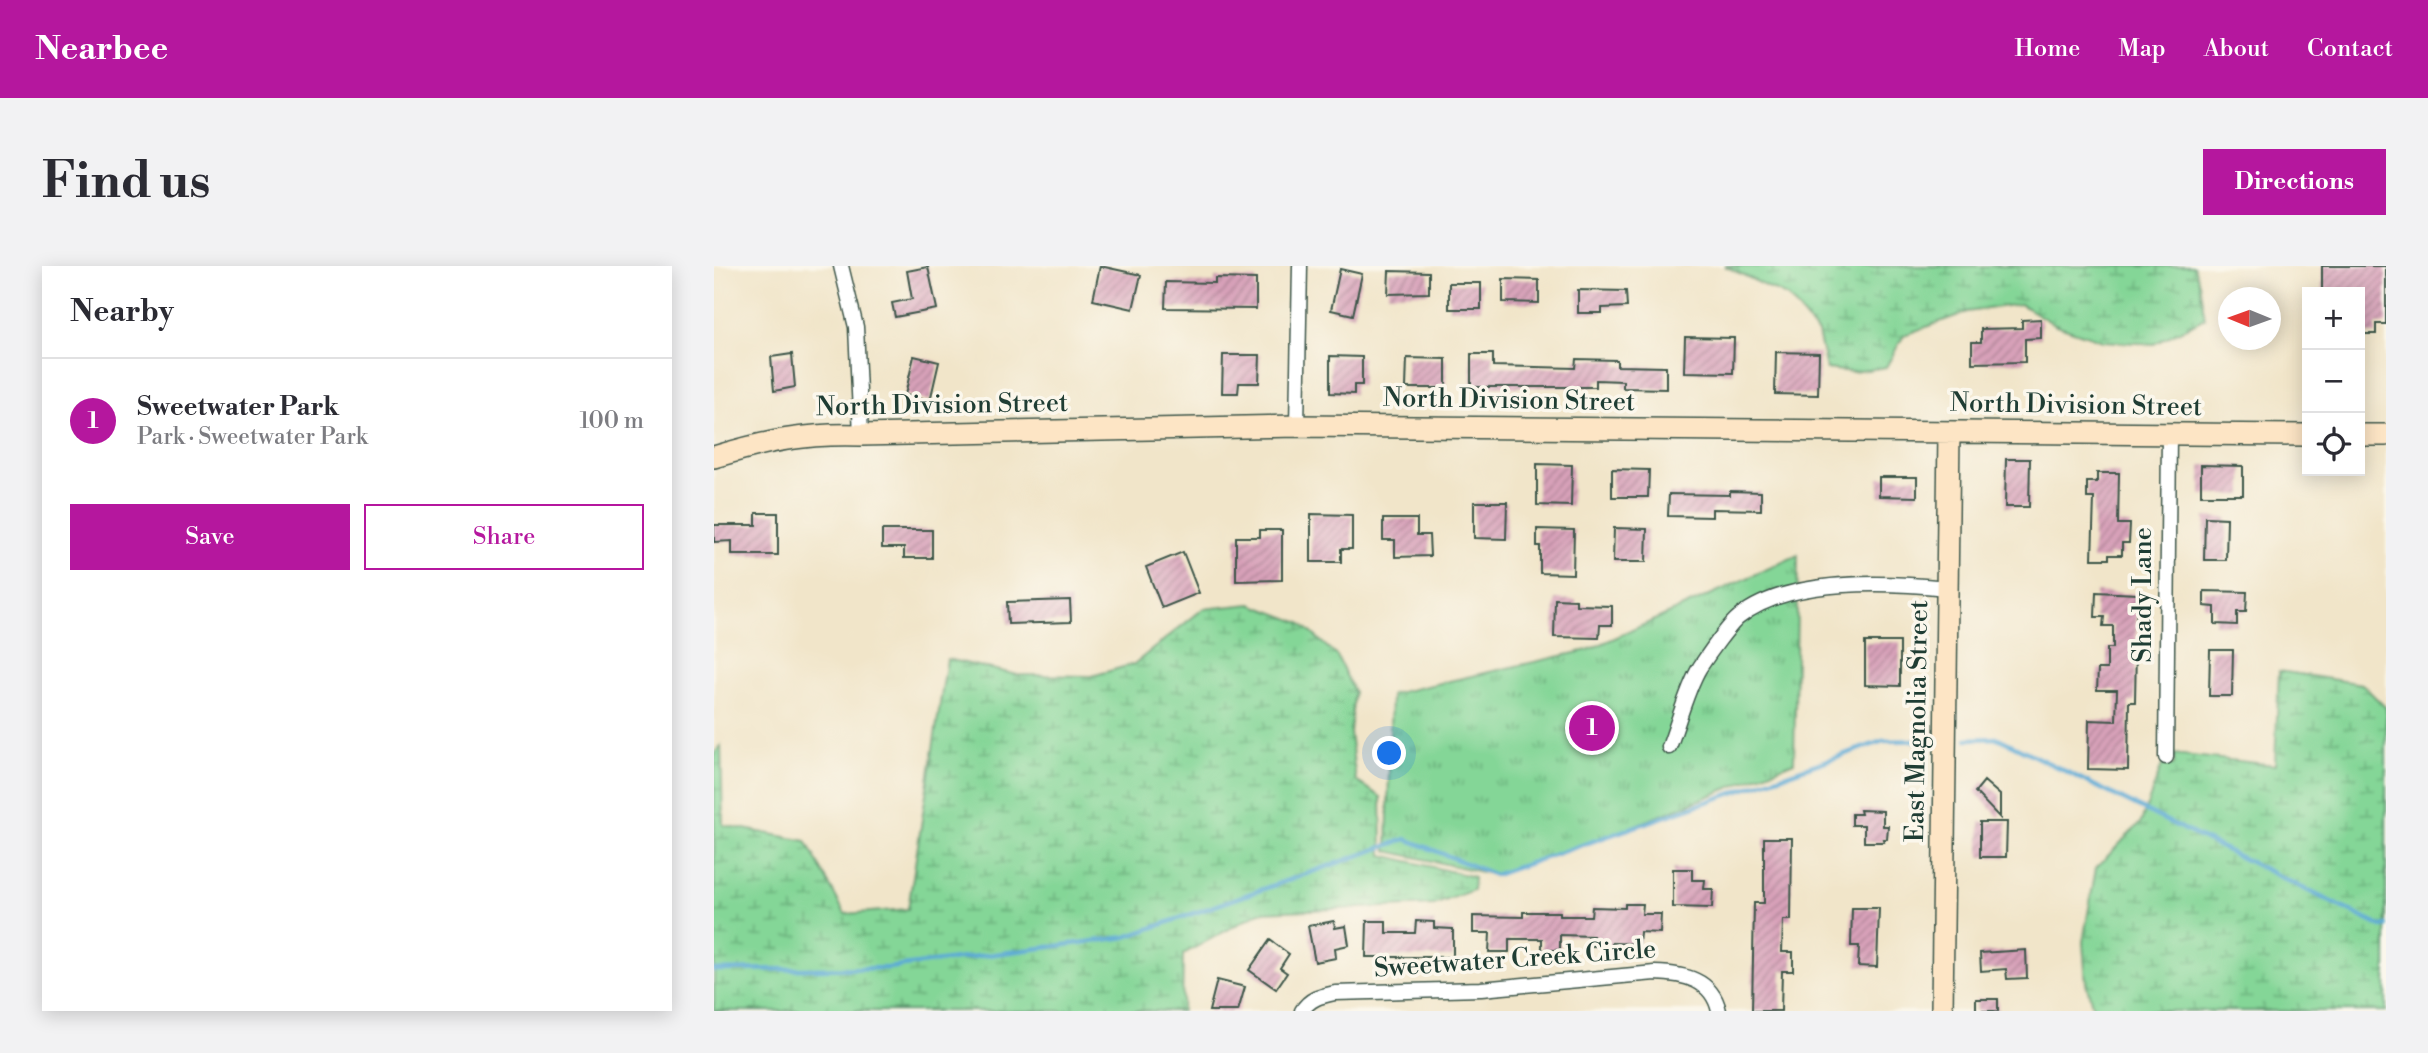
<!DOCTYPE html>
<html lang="en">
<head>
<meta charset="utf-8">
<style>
	:root { --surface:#fff; --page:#f2f2f3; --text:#2b2b33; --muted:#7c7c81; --line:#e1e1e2; --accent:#b5179e }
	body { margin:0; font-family:"Libre Bodoni",serif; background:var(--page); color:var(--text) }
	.controls { position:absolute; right:21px; top:21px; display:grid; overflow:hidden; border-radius:0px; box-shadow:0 4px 18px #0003 }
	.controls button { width:63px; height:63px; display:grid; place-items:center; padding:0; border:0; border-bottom:2px solid var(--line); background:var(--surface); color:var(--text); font:35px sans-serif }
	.compass { position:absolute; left:1504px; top:21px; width:63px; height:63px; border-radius:50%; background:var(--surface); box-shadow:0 4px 18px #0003; rotate:271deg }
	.you { position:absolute; left:676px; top:488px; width:24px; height:24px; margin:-18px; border:5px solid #fff; border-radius:50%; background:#1a73e8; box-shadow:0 0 0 10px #1a73e833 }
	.badge { display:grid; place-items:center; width:46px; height:46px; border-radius:50%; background:var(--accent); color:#fff; font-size:23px; font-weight:700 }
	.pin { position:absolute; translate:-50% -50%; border:4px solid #fff; box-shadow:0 2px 7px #0006 }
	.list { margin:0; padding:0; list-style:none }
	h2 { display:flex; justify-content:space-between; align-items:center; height:91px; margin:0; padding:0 28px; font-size:30px }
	h2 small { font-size:23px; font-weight:400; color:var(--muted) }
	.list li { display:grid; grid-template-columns:46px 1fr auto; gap:21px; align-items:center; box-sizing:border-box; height:126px; padding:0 28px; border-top:2px solid var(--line) }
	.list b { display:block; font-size:26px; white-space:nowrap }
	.list p { margin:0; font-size:23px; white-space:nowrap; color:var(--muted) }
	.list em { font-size:23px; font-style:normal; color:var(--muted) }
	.actions { display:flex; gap:14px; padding:21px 28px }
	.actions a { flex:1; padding:16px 0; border:2px solid var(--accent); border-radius:0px; text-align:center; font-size:24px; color:var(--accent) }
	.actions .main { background:var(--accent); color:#fff }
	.icon { flex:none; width:38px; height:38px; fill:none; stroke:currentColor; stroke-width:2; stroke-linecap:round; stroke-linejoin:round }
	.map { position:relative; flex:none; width:1672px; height:745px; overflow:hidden; border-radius:0px }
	header { display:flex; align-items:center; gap:42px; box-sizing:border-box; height:98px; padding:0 35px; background:var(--accent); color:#fff }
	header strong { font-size:33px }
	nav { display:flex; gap:38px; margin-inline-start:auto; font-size:24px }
	.intro { display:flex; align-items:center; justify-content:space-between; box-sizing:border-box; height:168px; padding:0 42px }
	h1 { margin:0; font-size:49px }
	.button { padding:18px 32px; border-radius:0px; background:var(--accent); color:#fff; font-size:24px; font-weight:700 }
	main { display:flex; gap:42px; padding:0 42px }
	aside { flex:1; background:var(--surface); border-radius:0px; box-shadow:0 4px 18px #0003 }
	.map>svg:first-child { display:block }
</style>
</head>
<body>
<header>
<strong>Nearbee</strong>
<nav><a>Home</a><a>Map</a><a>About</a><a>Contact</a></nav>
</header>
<div class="intro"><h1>Find us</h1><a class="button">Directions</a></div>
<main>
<aside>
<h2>Nearby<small></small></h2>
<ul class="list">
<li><span class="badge">1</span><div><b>Sweetwater Park</b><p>Park · Sweetwater Park</p></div><em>100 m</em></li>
</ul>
<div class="actions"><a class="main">Save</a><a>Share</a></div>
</aside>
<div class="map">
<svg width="1672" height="745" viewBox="0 0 1672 745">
	<defs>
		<pattern id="wetland-marsh" width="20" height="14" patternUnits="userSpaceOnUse" patternTransform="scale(1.75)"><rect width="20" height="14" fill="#84d697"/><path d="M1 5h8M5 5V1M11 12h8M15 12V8" fill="none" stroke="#6baf7c"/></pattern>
		<pattern id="park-tufts" width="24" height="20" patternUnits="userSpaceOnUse" patternTransform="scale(1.75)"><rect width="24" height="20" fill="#84d697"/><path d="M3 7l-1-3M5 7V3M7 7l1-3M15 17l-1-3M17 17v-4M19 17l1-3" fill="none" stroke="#6baf7c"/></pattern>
		<pattern id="building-hatch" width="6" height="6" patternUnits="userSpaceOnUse" patternTransform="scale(1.75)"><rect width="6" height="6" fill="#d8a1b9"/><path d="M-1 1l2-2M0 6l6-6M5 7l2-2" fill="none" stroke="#af8497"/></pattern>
	</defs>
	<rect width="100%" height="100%" fill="#fbf7ec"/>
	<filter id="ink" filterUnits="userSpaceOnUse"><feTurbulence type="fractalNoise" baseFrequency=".0143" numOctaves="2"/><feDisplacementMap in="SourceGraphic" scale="14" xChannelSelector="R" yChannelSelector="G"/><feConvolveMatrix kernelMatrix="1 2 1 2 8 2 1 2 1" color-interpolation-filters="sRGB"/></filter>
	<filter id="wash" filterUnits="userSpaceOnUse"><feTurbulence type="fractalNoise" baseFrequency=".00686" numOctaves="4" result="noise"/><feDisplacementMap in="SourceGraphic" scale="28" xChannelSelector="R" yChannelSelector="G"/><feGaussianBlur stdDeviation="1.57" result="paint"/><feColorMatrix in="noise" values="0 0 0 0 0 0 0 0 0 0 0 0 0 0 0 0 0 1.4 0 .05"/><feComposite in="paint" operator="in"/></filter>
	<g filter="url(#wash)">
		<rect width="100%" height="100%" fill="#f1e5c9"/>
		<path fill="url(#wetland-marsh)" stroke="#528a66" stroke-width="2" d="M1011,0H1480L1485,17L1491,52L1440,78L1389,75L1342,59L1306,38L1253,46L1190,69L1172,101L1139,106L1112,103L1104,67L1074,31Z
			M537,338L587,357L623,390L640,426L636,467L642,515L667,531L668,589L760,611L759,624L720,639L546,646L469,688L468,745H0V488L7,479L9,559L92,575L131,648L194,643L233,393L304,409L378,410L420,398L489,343Z
			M1565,405L1648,418L1672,442V745H1380L1372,717L1369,676L1382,602L1427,556L1448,499H1460V488L1561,499Z"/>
		<path fill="url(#park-tufts)" stroke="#528a66" stroke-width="2" d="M1084,289L1080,496L907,565L781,609L673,585L677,428L874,384Z"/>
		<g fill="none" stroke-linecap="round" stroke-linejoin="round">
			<path stroke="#5caad5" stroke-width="4.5" d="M1253,473L1284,472L1668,661L1672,660
				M0,704L174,702L412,671L692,573L781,609L1169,475L1224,474"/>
		</g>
		<g id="blocks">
			<path fill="url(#building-hatch)" d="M386,0L427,9L419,43L379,34Z
				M1608,0H1672V58H1662V68H1646V26H1608Z
				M214,1L223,43L181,51L178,37L198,33L193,5Z
				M626,3L648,8L639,49L617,44Z
				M675,5L715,6V27L674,28Z
				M501,12L542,13V43L451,42L452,16L501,17Z
				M789,13L825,14V37L789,36Z
				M735,17H767V43H735Z
				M864,24L912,25L913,41L888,42V47H864Z
				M1327,53V72L1311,73V96L1258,97V76H1267V63L1308,62V54Z
				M971,71L1020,72L1019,107L970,106Z
				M1062,86L1105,87L1104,129L1061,128Z
				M78,88L81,121L60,125L57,91Z
				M757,88H779V100L861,102L862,93L903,94V100L952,101V123L909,122V115L882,114V121H757Z
				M509,89H546L545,117H525L524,127H508Z
				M200,90L225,96L216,135L191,129Z
				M616,90L648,91V119H640V128L616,127Z
				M693,92L732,93V122H692Z
				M1292,193H1316L1315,241H1291Z
				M823,198L858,199L857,240L823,239Z
				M1487,199L1529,200V229H1487Z
				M898,203L935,204L934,231H898Z
				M1383,207H1405L1404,258H1416L1415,277H1408V289H1395V293H1378L1380,232H1373V216H1383Z
				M1165,211H1203V231L1165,230Z
				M1016,225L1047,226V244L998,243V251L954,250L955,228L1016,229Z
				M760,236H793L792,273L760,272Z
				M42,247H64V289H18V275L0,276V259H42Z
				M597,248L638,249V283H627V296H597Z
				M1491,251L1513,252L1512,294H1490Z
				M669,253H703V269H715L716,290L681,291V274H669Z
				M900,262L933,263L932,296H899Z
				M823,263L860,264L859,308L826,307V280H823Z
				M168,264H218V292H190V282H168Z
				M546,264H568V314L522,315V271H546Z
				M469,286L485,327L448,342L432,301Z
				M1490,325L1533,326L1532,346H1523V359L1501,358V341L1490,340Z
				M1382,326L1423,328L1421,436H1415L1414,504L1374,503L1375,454L1402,455L1403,424H1383L1384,403H1393V382H1399V360H1389L1390,351H1381Z
				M841,333L862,334V339L898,340V359H886L885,372L840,371Z
				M356,334L357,356L294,358L293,336Z
				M1151,376H1186V420L1151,419Z
				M1496,384H1519L1518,430H1495Z
				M1270,515L1286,529V552L1261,526Z
				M1146,544L1169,545V560H1174L1173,573H1169L1170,576H1150V559H1138V548H1147Z
				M1266,556H1293L1292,591H1266Z
				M1050,572H1078L1077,654H1069L1068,686H1079V705H1068L1067,745H1038L1040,637H1050Z
				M959,603H978V614H991L990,623H999L998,642L959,641Z
				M911,638H929L928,648H947L946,667L926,666L925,678L898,677V680H878L879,670L846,669V684H828V673H795V686H775L776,667H759V650L809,651V646H846V650H877L878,641L911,642Z
				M1138,642H1165L1163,701L1144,700L1145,680H1137Z
				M620,655L621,662L632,660L635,679L621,682L622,692L601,696L594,660Z
				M653,655H672V667H701L702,655L720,656V662L739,663V691H652Z
				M556,674L575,688L566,702L573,707L562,723L535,704Z
				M1312,684L1313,712L1293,713L1292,703L1267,705L1266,687Z
				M503,714L531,721L524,745H495Z
				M1262,733H1284V745H1262Z"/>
		</g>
	</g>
	<g filter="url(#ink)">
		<use href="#blocks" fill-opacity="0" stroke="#3e564a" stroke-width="2"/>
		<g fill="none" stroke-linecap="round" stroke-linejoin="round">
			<defs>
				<path id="street" d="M127,0L142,61L147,169
					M583,160L586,0
					M955,481C964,458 973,422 986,401C994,389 1015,359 1025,351C1075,311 1173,316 1233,322
					M1452,491L1455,168
					M588,745C596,732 607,730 621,727L767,723L941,707C970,708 998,713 1005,745"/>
				<path id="secondary" d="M1646,169H1672
					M0,191C53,175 91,167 147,169L583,160L1593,169
					M1228,745L1235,166"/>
			</defs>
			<use href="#street" stroke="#3e564a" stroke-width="17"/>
			<use href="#secondary" stroke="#3e564a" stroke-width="24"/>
			<use href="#street" stroke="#fff" stroke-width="14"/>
			<use href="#secondary" stroke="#fde5c5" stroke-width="21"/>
		</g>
	</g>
	<g text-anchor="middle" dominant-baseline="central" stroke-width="7" stroke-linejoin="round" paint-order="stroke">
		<g font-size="26" fill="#1f3d34" stroke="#fbf7ec">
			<text transform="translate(795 134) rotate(1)">North Division Street</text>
			<text transform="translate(228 139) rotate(-1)">North Division Street</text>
			<text transform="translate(1362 139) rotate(1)">North Division Street</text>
			<text transform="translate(1429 329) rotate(-90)">Shady Lane</text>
			<text transform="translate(1203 455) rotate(-89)">East Magnolia Street</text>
			<text transform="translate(801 693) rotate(-4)">Sweetwater Creek Circle</text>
		</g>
	</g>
</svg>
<div class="controls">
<button>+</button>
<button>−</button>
<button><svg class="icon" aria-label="locate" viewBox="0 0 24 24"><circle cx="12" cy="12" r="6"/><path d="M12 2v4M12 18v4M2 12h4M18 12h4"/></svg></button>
</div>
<svg class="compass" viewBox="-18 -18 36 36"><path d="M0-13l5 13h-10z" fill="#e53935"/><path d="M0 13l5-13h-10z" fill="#7c7c81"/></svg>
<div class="you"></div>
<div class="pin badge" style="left:878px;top:462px">1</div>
</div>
</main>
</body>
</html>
